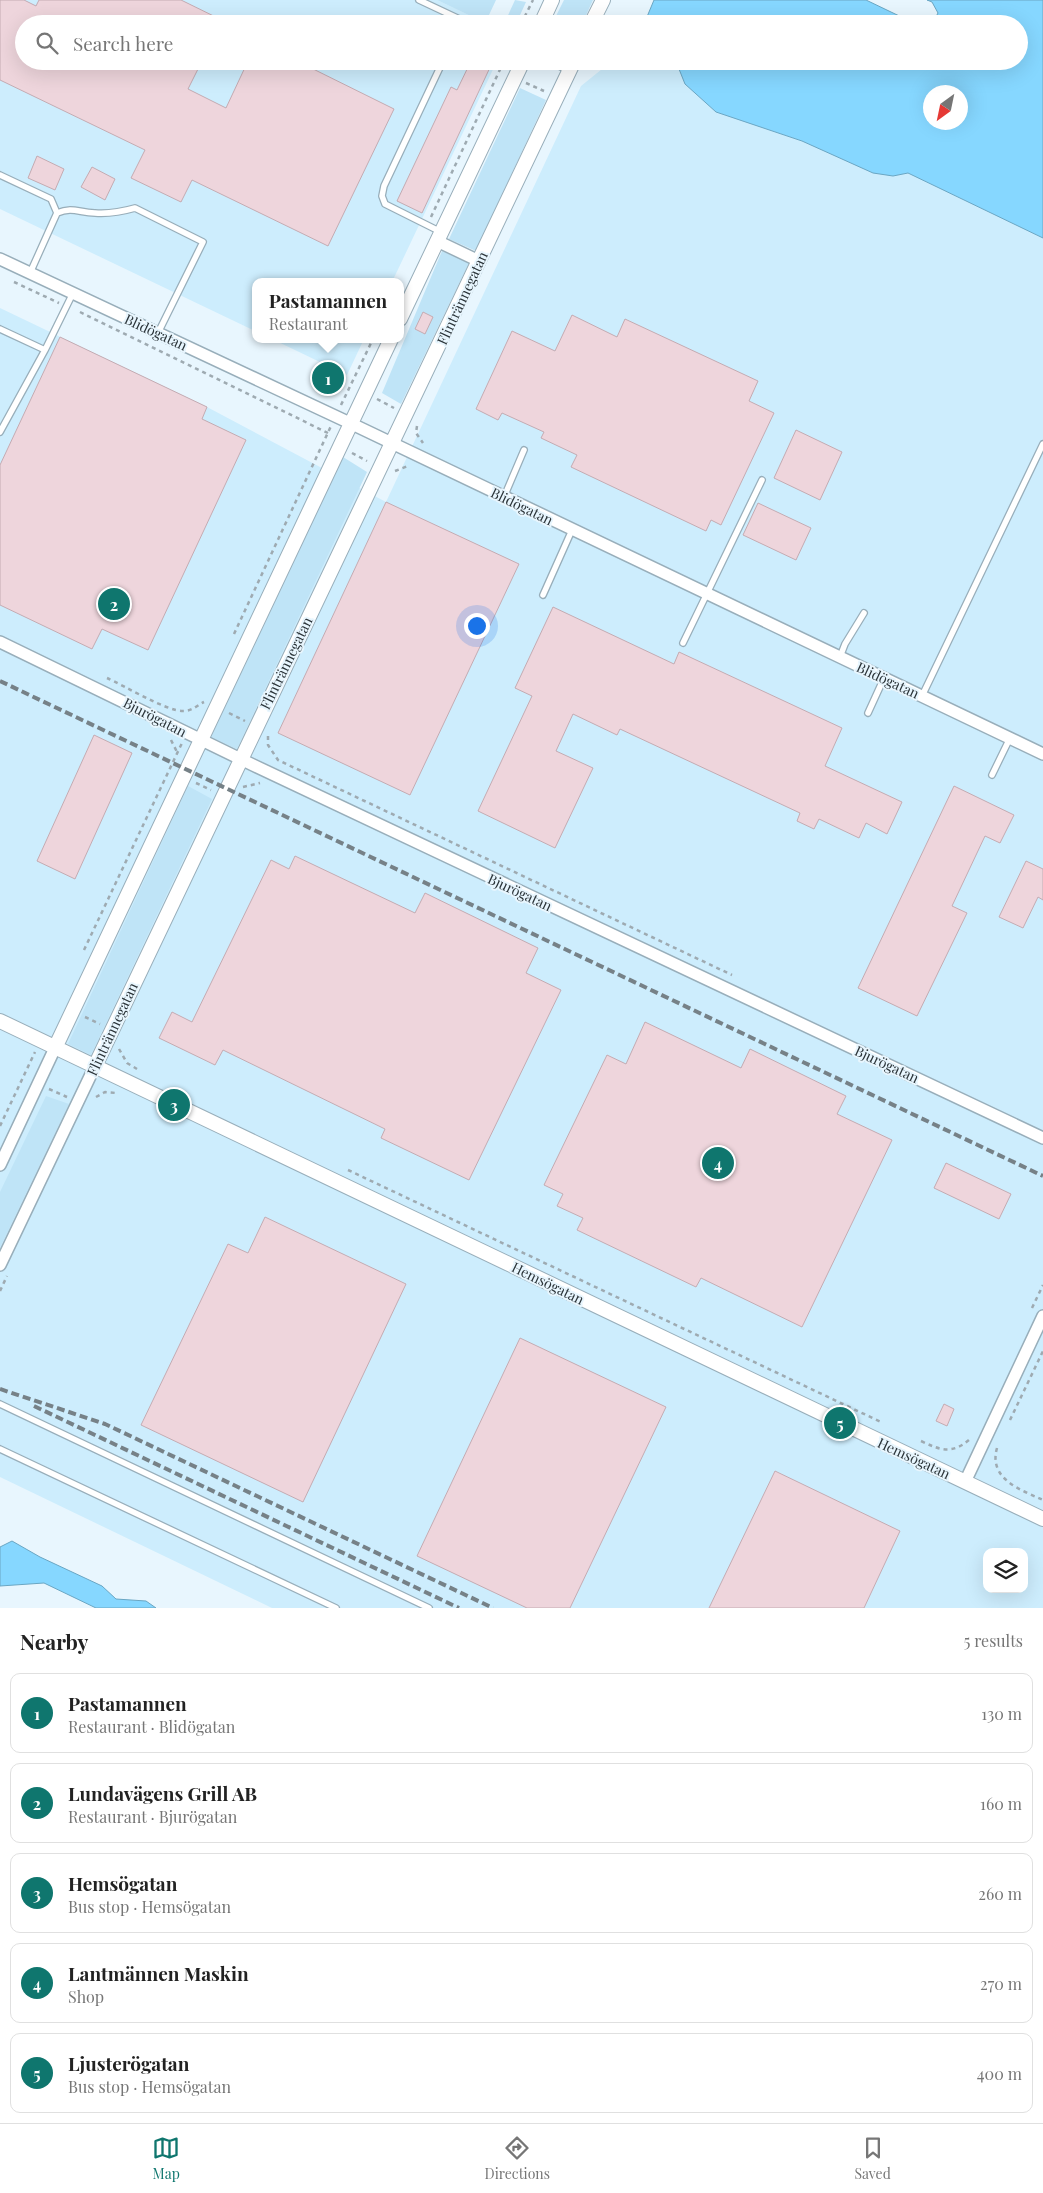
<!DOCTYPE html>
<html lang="en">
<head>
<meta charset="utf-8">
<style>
	:root { --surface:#fff; --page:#f6f6f6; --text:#222; --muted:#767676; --line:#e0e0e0; --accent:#0f766e }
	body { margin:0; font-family:"Playfair Display",serif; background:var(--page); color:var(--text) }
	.controls { position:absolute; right:15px; bottom:15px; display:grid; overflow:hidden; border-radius:10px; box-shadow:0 5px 20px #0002 }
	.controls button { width:45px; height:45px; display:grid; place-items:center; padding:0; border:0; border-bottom:1px solid var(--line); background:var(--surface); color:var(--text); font:25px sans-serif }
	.compass { position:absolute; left:923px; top:85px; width:45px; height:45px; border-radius:50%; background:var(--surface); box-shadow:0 5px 20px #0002; rotate:213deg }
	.you { position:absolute; left:476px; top:625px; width:18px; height:18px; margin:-12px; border:4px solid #fff; border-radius:50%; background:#1a73e8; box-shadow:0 0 0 8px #1a73e833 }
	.badge { display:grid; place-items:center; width:32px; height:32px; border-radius:50%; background:var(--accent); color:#fff; font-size:16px; font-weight:700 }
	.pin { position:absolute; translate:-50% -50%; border:2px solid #fff; box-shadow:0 1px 5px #0006 }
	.popup { position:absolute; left:252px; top:278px; width:152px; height:65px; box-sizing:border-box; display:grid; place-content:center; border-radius:10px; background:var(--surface); filter:drop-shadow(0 1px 4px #0005); font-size:16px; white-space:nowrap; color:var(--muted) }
	.popup b { font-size:19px; color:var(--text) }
	.popup::after { content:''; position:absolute; left:50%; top:100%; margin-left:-10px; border:10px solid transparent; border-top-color:var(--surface) }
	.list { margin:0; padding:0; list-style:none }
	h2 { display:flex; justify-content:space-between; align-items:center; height:65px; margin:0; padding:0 20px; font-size:21px }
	h2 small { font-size:16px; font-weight:400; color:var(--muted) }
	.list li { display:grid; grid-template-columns:32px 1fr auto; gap:15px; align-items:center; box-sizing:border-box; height:80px; margin:0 10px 10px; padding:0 10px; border:1px solid var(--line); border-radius:10px }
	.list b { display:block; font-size:19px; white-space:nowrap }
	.list p { margin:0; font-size:16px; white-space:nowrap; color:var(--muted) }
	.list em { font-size:16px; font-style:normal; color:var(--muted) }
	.icon { flex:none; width:28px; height:28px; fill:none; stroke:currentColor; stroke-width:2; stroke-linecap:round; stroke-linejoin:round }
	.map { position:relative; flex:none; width:1043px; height:1608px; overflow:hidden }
	.search { position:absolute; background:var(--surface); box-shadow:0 5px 20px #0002; left:15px; right:15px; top:15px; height:55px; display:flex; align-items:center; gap:12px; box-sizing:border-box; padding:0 18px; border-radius:28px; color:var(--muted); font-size:19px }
	.sheet { height:515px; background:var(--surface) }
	nav { display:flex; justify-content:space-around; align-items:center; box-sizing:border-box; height:70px; border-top:1px solid var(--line); background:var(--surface); font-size:14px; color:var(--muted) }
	nav a { display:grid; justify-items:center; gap:2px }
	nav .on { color:var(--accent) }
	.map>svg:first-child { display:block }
</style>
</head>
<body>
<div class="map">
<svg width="1043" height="1608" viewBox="0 0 1043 1608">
	<rect width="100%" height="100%" fill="#e8f6fe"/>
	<path fill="#cdedfd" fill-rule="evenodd" d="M0,0H437L488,24H24V61H497L392,282H255V331L0,209Z
		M612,61H671L677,64L685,84L716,112L802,141L893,176L908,173L1043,238V1608H272L0,1477V308L207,407L386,502L581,86ZM987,1552H1024V1589H987Z
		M272,339H364L347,375Z"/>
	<path fill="#bfe4f7" d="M437,0H496L489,15L479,20Z
		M515,0L526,2L516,24H504Z
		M564,0H593L582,24H552Z
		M520,88L546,100L476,251L449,239Z
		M442,251L469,263L401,404L382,393Z
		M343,457L367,472L237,749L211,737Z
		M188,786L212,799L91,1055L68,1044Z
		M46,1096L69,1104L0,1248V1192Z"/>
	<path fill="#86d7ff" stroke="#6aa6c3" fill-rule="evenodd" d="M654,0H866L916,24H644Z
		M927,0H1043V238L908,173L893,176L873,173L802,141L716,112L685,84L677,64L671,61H1019V24H932L938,13L932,2ZM960,92V122H930V92Z
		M12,1541L40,1557L102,1586L116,1599L146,1601L156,1608H96L44,1583L0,1586V1547Z"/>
	<path fill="#eed5dc" stroke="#c4abb2" d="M0,0H24L36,6L39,0H181L230,24H24V61H202L188,89L226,108L248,61H297L394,109L328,246L192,180L181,202L131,178L145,150L0,80Z
		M471,61H493L422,213L397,201L451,87L457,90Z
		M37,156L64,169L55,190L28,178Z
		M92,167L115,179L105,200L81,187Z
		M423,312L433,317L425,334L415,329Z
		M572,315L617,337L625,319L758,381L749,401L774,413L721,525L711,520L706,531L571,467L577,455L541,438L544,432L502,413L498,420L476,409L512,331L555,351Z
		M60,337L207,407L202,419L246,440L148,650L102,629L92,649L0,605V465Z
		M322,367L342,376L335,390L315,381Z
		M796,430L842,452L820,500L774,478Z
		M386,502L519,564L410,795L278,733Z
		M758,503L811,528L796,560L743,535Z
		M553,607L674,664L679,652L842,728L825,766L902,802L887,834L866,823L859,838L819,819L814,829L797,821L800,813L620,729L617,735L573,714L556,751L593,768L555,848L478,811L532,696L515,688Z
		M94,735L132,753L75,879L37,861Z
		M954,786L1014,815L1000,843L985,836L952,906L967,913L917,1016L858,988Z
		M295,856L415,913L425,893L538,948L526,973L561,990L469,1180L381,1138L385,1129L223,1050L215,1065L159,1038L172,1012L192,1022L271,860L289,869Z
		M1026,861L1043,869V900L1038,897L1023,928L999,917Z
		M645,1022L741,1068L750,1049L846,1096L837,1114L892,1140L802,1327L701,1278L696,1287L577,1230L583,1218L557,1206L563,1194L544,1185L607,1055L626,1064Z
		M946,1163L1011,1194L999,1219L934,1188Z
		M265,1217L406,1284L303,1502L141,1425L228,1244L248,1253Z
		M520,1338L666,1407L570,1608H527L417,1556Z
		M944,1404L954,1409L947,1426L936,1421Z
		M775,1471L900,1531L864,1608H709Z"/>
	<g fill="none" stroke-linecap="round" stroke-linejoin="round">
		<defs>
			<path id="service" d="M419,0L470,24
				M549,61L569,71
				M0,175L51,199L57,213L30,273
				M57,213C73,206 79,213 95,213C109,214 121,212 135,208L203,242L158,333
				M441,232L385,204L382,196L384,186L443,61
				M0,329L45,350L73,293
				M0,432L45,350
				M504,497L524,450
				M543,595L572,530
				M683,643L762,480
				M840,657L845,644L864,613
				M922,696L1043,444
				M868,713L884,678
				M992,775L1010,738
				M0,1404L429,1608
				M0,1449L336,1608"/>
			<path id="minor" d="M437,241L479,261
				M0,259L352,424L1043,754
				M0,642L253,765L1043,1138
				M0,1165L55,1048
				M0,1265L95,1066
				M965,1482L1043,1316"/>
			<path id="tertiary" d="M541,24L552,0
				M591,24L603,0
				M400,319L523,61
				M0,1021L1043,1519
				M55,1048L391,339
				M95,1066L574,61"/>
		</defs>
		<use href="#service" stroke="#98aeba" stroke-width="8"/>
		<use href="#minor" stroke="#98aeba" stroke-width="14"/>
		<use href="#tertiary" stroke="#98aeba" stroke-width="16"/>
		<path stroke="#9eaab1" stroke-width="2.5" stroke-dasharray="4 4" stroke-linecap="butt" d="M557,20L565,24
			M521,24L533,0
			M526,83L544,91
			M431,217L504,61
			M14,282L59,303
			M80,312L328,433
			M377,399L394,408
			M341,405L373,339
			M417,426L416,433L423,443
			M352,453L367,461
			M395,471L408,466
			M234,634L331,426
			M107,678C125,686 166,711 183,711C193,711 197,705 204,702
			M229,713L245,721
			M268,736V745L278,760L732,975
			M171,740L177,752
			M196,783L211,790
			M243,787L260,783
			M84,950L182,743
			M85,1017L100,1024
			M119,1049L127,1063L137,1069
			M49,1089L67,1097
			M96,1097L105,1092L116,1093
			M0,1126L35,1052
			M348,1170L881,1422
			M0,1291L7,1276
			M1032,1308L1043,1285
			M1010,1420L1043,1351
			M921,1441C940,1450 952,1455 970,1439
			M997,1448C988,1479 1021,1490 1043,1500"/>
		<use href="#service" stroke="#fff" stroke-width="5.5"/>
		<use href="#minor" stroke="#fff" stroke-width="11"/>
		<use href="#tertiary" stroke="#fff" stroke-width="14"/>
		<path stroke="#768187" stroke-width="4" stroke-dasharray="8 4" stroke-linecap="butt" d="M0,681L1043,1176
			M0,1389L105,1424L493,1608
			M34,1406L459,1608"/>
	</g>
	<g text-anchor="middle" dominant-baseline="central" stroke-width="4" stroke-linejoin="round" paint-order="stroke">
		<g font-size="14" fill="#2a3338" stroke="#e8f6fe">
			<text transform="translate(462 298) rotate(-65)">Flintrännegatan</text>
			<text transform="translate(156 332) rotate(25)">Blidögatan</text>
			<text transform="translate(522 506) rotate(26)">Blidögatan</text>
			<text transform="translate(286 663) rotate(-64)">Flintrännegatan</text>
			<text transform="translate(888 680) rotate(25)">Blidögatan</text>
			<text transform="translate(155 717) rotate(27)">Bjurögatan</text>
			<text transform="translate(520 892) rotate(25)">Bjurögatan</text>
			<text transform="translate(112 1029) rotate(-65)">Flintrännegatan</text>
			<text transform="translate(887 1064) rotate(25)">Bjurögatan</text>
			<text transform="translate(548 1283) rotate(26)">Hemsögatan</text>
			<text transform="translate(914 1458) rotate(25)">Hemsögatan</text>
		</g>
	</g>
</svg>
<div class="controls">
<button><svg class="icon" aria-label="layers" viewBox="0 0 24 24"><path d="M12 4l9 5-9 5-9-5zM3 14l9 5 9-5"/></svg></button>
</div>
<svg class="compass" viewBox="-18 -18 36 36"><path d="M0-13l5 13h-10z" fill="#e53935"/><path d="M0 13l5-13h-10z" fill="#767676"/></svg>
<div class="you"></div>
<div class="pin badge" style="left:328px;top:378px">1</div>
<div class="popup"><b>Pastamannen</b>Restaurant</div>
<div class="pin badge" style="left:114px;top:604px">2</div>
<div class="pin badge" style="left:174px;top:1105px">3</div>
<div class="pin badge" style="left:718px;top:1163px">4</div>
<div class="pin badge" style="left:840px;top:1423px">5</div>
<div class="search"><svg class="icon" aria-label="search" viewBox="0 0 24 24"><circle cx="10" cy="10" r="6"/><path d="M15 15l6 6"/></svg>Search here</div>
</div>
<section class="sheet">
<h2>Nearby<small>5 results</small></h2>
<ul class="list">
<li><span class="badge">1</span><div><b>Pastamannen</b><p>Restaurant · Blidögatan</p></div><em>130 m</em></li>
<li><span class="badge">2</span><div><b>Lundavägens Grill AB</b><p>Restaurant · Bjurögatan</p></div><em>160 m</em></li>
<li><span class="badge">3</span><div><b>Hemsögatan</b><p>Bus stop · Hemsögatan</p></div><em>260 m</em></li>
<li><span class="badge">4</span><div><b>Lantmännen Maskin</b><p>Shop</p></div><em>270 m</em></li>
<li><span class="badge">5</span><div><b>Ljusterögatan</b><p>Bus stop · Hemsögatan</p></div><em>400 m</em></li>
</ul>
</section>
<nav>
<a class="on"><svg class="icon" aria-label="map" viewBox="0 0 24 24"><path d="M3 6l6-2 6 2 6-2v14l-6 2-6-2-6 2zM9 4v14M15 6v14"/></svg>Map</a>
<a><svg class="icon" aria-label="directions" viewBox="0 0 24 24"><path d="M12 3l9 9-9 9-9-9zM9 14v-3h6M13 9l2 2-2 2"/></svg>Directions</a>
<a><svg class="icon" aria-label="saved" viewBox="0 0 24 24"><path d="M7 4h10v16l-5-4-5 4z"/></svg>Saved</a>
</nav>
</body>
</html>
